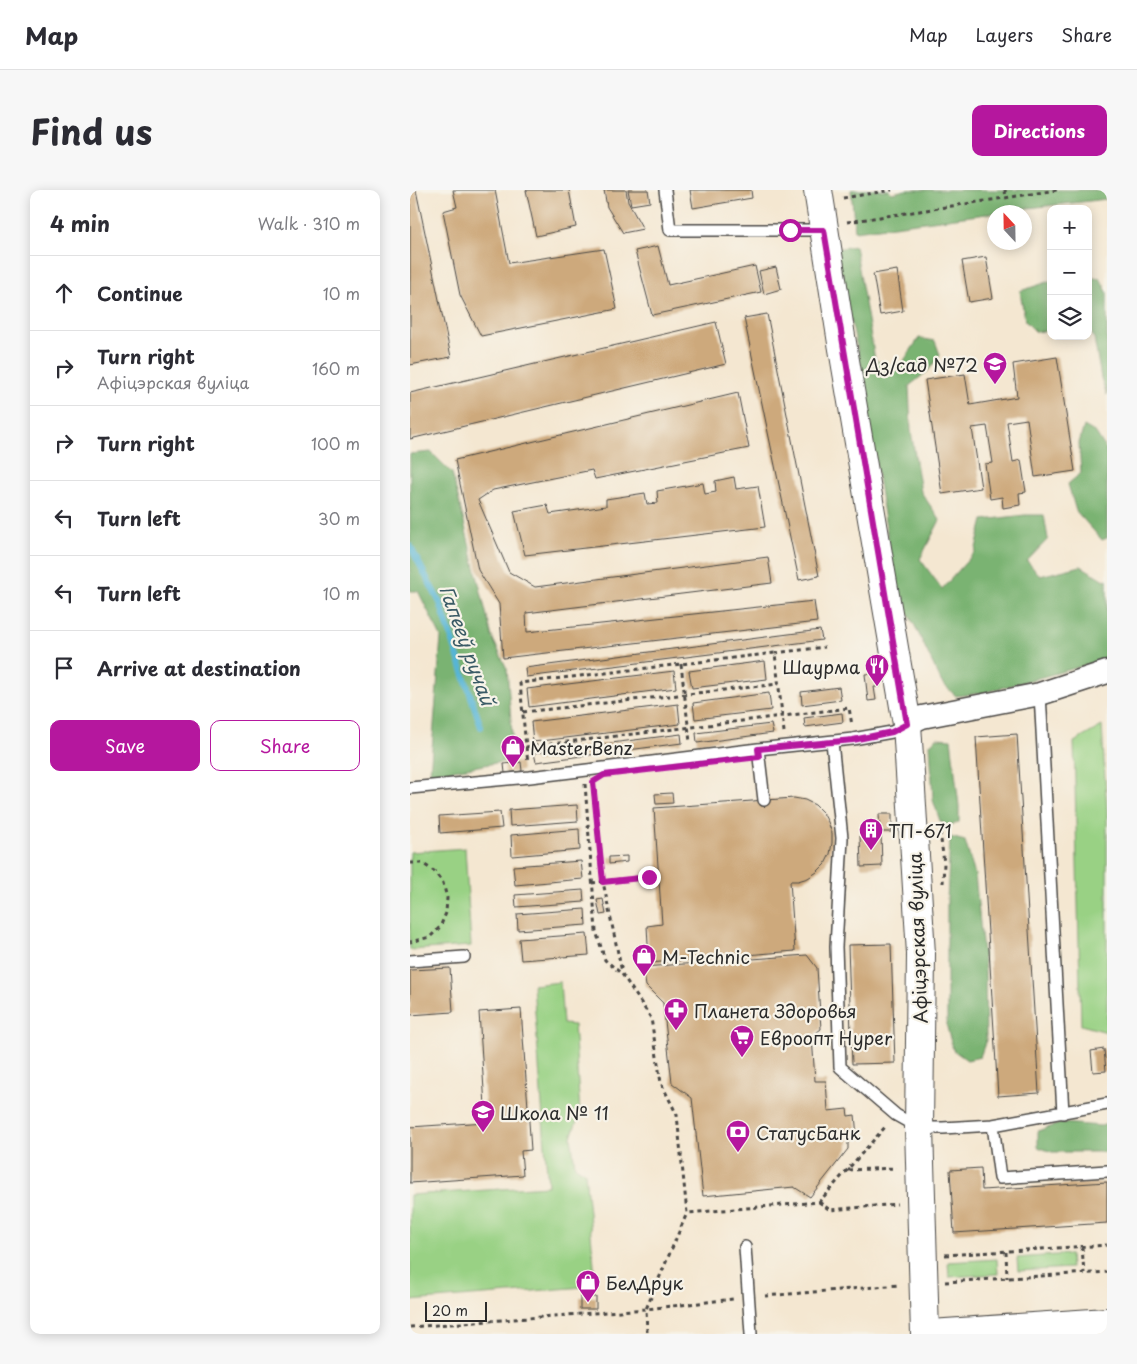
<!DOCTYPE html>
<html lang="en">
<head>
<meta charset="utf-8">
<style>
	:root { --surface:#fff; --page:#f7f7f7; --text:#2b2b33; --muted:#7c7c81; --line:#e1e1e2; --accent:#b5179e }
	body { margin:0; font-family:"Playpen Sans",sans-serif; background:var(--page); color:var(--text) }
	.controls { position:absolute; right:15px; top:15px; display:grid; overflow:hidden; border-radius:10px; box-shadow:0 2px 12px #0003 }
	.controls button { width:45px; height:45px; display:grid; place-items:center; padding:0; border:0; border-bottom:1px solid var(--line); background:var(--surface); color:var(--text); font:25px sans-serif }
	.compass { position:absolute; left:577px; top:15px; width:45px; height:45px; border-radius:50%; background:var(--surface); box-shadow:0 2px 12px #0003; rotate:338deg }
	.scale { position:absolute; left:15px; bottom:12px; width:62px; box-sizing:border-box; padding-left:5px; border:2px solid #2b2b2b; border-top:0; font-size:14px; line-height:18px; white-space:nowrap; color:#2b2b2b; -webkit-text-stroke:4px #f7f3e8; paint-order:stroke }
	.stop { position:absolute; width:15px; height:15px; margin:-11px; border:4px solid #b5179e; border-radius:50%; background:#fff }
	.stop.end { background:#b5179e; border-color:#fff; box-shadow:0 1px 5px #0008 }
	.list { margin:0; padding:0; list-style:none }
	h2 { display:flex; justify-content:space-between; align-items:center; height:65px; margin:0; padding:0 20px; font-size:21px }
	h2 small { font-size:16px; font-weight:400; color:var(--muted) }
	.list li { display:grid; grid-template-columns:32px 1fr auto; gap:15px; align-items:center; box-sizing:border-box; height:75px; padding:0 20px; border-top:1px solid var(--line) }
	.list b { display:block; font-size:19px; white-space:nowrap }
	.list p { margin:0; font-size:16px; white-space:nowrap; color:var(--muted) }
	.list em { font-size:16px; font-style:normal; color:var(--muted) }
	.actions { display:flex; gap:10px; padding:15px 20px }
	.actions a { flex:1; padding:11px 0; border:1px solid var(--accent); border-radius:10px; text-align:center; font-size:18px; color:var(--accent) }
	.actions .main { background:var(--accent); color:#fff }
	.icon { flex:none; width:28px; height:28px; fill:none; stroke:currentColor; stroke-width:2; stroke-linecap:round; stroke-linejoin:round }
	.map { position:relative; flex:none; width:697px; height:1144px; overflow:hidden; border-radius:10px }
	header { display:flex; align-items:center; gap:30px; box-sizing:border-box; height:70px; padding:0 25px; background:var(--surface); border-bottom:1px solid var(--line) }
	header strong { font-size:24px }
	nav { display:flex; gap:28px; margin-inline-start:auto; font-size:18px }
	.intro { display:flex; align-items:center; justify-content:space-between; box-sizing:border-box; height:120px; padding:0 30px }
	h1 { margin:0; font-size:35px }
	.button { padding:12px 22px; border-radius:10px; background:var(--accent); color:#fff; font-size:18px; font-weight:700 }
	main { display:flex; gap:30px; padding:0 30px }
	aside { flex:1; background:var(--surface); border-radius:10px; box-shadow:0 2px 12px #0003 }
	.map>svg:first-child { display:block }
</style>
</head>
<body>
<header>
<strong>Map</strong>
<nav><a>Map</a><a>Layers</a><a>Share</a></nav>
</header>
<div class="intro"><h1>Find us</h1><a class="button">Directions</a></div>
<main>
<aside>
<h2>4 min<small>Walk · 310 m</small></h2>
<ul class="list">
<li><svg class="icon" aria-label="ahead" viewBox="0 0 24 24"><path d="M12 20V5M6 11l6-6 6 6"/></svg><div><b>Continue</b></div><em>10 m</em></li>
<li><svg class="icon" aria-label="right" viewBox="0 0 24 24"><path d="M7 20v-9h11M14 6l5 5-5 5"/></svg><div><b>Turn right</b><p>Афіцэрская вуліца</p></div><em>160 m</em></li>
<li><svg class="icon" aria-label="right" viewBox="0 0 24 24"><path d="M7 20v-9h11M14 6l5 5-5 5"/></svg><div><b>Turn right</b></div><em>100 m</em></li>
<li><svg class="icon" aria-label="left" viewBox="0 0 24 24"><path d="M17 20v-9H6M10 6l-5 5 5 5"/></svg><div><b>Turn left</b></div><em>30 m</em></li>
<li><svg class="icon" aria-label="left" viewBox="0 0 24 24"><path d="M17 20v-9H6M10 6l-5 5 5 5"/></svg><div><b>Turn left</b></div><em>10 m</em></li>
<li><svg class="icon" aria-label="arrive" viewBox="0 0 24 24"><path d="M6 21V4h12l-3 4 3 4H6"/></svg><div><b>Arrive at destination</b></div></li>
</ul>
<div class="actions"><a class="main">Save</a><a>Share</a></div>
</aside>
<div class="map">
<svg width="697" height="1144" viewBox="0 0 697 1144">
	<rect width="100%" height="100%" fill="#f7f3e8"/>
	<filter id="ink" filterUnits="userSpaceOnUse"><feTurbulence type="fractalNoise" baseFrequency=".02" numOctaves="2"/><feDisplacementMap in="SourceGraphic" scale="10" xChannelSelector="R" yChannelSelector="G"/><feConvolveMatrix kernelMatrix="1 2 1 2 8 2 1 2 1" color-interpolation-filters="sRGB"/></filter>
	<filter id="wash" filterUnits="userSpaceOnUse"><feTurbulence type="fractalNoise" baseFrequency=".0096" numOctaves="4" result="noise"/><feDisplacementMap in="SourceGraphic" scale="20" xChannelSelector="R" yChannelSelector="G"/><feGaussianBlur stdDeviation="1.12" result="paint"/><feColorMatrix in="noise" values="0 0 0 0 0 0 0 0 0 0 0 0 0 0 0 0 0 1.4 0 .05"/><feComposite in="paint" operator="in"/></filter>
	<g filter="url(#wash)">
		<rect width="100%" height="100%" fill="#f4e7d1"/>
		<path fill="#99d184" stroke="#627e58" d="M692,536L697,623V842L671,835L664,552Z
			M55,658L61,756L0,760V662Z
			M150,792L153,834L164,835L170,922L161,947L165,976L175,982L186,1096L0,1111V1005L138,996L123,795Z
			M660,1064L661,1078L608,1081L607,1068Z
			M587,1069L588,1084L539,1087L538,1072Z"/>
		<path fill="#7ab372" stroke="#526f4e" d="M441,0H479L482,3L496,0H697V9L584,22V23L445,41Z
			M445,56L465,170L487,181L509,148L525,151L530,165L518,181L499,196L501,241L511,302L530,330L510,369L532,399L565,362L573,330L615,325H634L638,349L617,371L630,386L671,376L694,390L697,389V468L673,476L573,503L546,506L532,493L504,434L487,405L448,162L425,59Z
			M678,88H690L697,102V205L691,188L684,148L678,136Z
			M641,91V140L626,142L615,131L610,101Z
			M674,236L686,243L696,259L697,266V348L692,350L666,321L658,294L671,283L669,253Z
			M21,262L42,283L82,447L97,479L104,570L20,584L31,447L8,401H0V264Z
			M527,548L541,549L549,616V632L538,636L530,631L523,610L520,554Z
			M540,647L555,651L565,685L575,781L576,850L570,867L557,870L543,860L537,837V711Z
			M652,933L691,936L697,934V962H642L628,957V941Z"/>
		<g fill="none" stroke-linecap="round" stroke-linejoin="round">
			<path stroke="#56b5d5" stroke-width="6" d="M0,356L30,413L71,537"/>
		</g>
		<g id="blocks">
			<path fill="#cda97b" d="M0,0H6L41,167L0,175Z
				M43,0H85L99,73L194,59L207,119L71,146L50,105L33,21L47,17Z
				M116,0H159L166,37L126,46Z
				M194,0H216L218,12L233,39L213,43L197,17Z
				M218,0H238L240,12L221,15Z
				M280,0H341L342,8L283,18Z
				M248,56L258,95L345,76L351,102L242,125L225,61Z
				M576,67L583,108L559,112L552,71Z
				M366,77L371,99L354,104L349,81Z
				M487,80L493,121L470,125L463,84Z
				M357,124L409,386L389,390L334,128Z
				M306,132L316,174L0,249V203Z
				M647,167L665,281L625,287L617,229L597,232L603,272L611,270L616,302L609,303L610,315L593,318L592,307L580,309L575,274L583,273L577,236L562,238L571,298L532,304L515,190L555,184L560,215L607,207L603,174Z
				M328,203L339,258L185,289L182,280L83,300L68,310L99,382L125,397L358,367L362,393L116,423L117,442L404,411L407,432L93,468L89,414L68,380L45,270Z
				M324,287L326,299L348,296L355,337L115,365L104,321L137,315L140,324L196,316V309L235,303L237,314L248,313L247,301L293,293L295,304L306,302L305,291Z
				M410,440L412,450L116,487L115,478Z
				M355,471L357,489L282,498L279,481Z
				M264,481L266,498L119,517L117,499Z
				M469,483L470,497H464L466,510L458,511L455,484Z
				M429,497L431,510L392,515L391,502Z
				M359,503L361,520L285,529L283,513Z
				M268,514L270,534L123,552L121,532Z
				M432,523L433,532L395,537L394,528Z
				M361,534L363,543L287,553L286,543Z
				M271,544L272,553L126,572L124,563Z
				M607,544L629,903L588,906L566,547Z
				M111,572L112,581L95,583L94,574Z
				M262,603L263,613L246,614L245,604Z
				M384,608L395,610L405,615L413,623L418,632L422,643V653L420,664L415,674L407,682L398,688L388,691H380L385,761L239,773L237,736L252,734L244,618Z
				M167,615L168,631L100,636L99,620Z
				M90,622L92,638L30,643L29,626Z
				M469,624H482V642H470Z
				M169,639L170,660L102,666L101,645Z
				M471,644L472,676L451,677L450,645Z
				M217,666V672L199,674V667Z
				M171,671L173,689L105,695L103,676Z
				M173,700L174,712L106,717L105,705Z
				M193,709L196,724L190,725L187,710Z
				M175,719L176,735L108,740L107,724Z
				M177,744L179,765L111,770L109,749Z
				M481,754L485,873L442,874L438,755Z
				M397,765L407,778L411,839L402,846L405,891H416L418,921L437,919L438,926L445,925L447,946L438,947V959L400,1007L384,997L293,1006L282,908L262,893L253,813L236,796L233,777Z
				M40,778L43,822L0,825V780Z
				M111,819L121,960L111,961L113,985L0,993V937L76,932L69,822Z
				M694,859L696,881L683,882L681,861Z
				M571,978L572,1000L697,992V1033L544,1043L540,980Z
				M170,1107H186V1119H170Z"/>
		</g>
	</g>
	<g filter="url(#ink)">
		<use href="#blocks" fill-opacity="0" stroke="#494744" stroke-width="1"/>
		<g fill="none" stroke-linecap="round" stroke-linejoin="round">
			<defs>
				<path id="service" d="M255,0L260,40H414
					M630,504L653,923
					M422,552L432,648L426,757L430,877L486,925L509,938H533L583,935L697,914
					M348,559L354,610
					M0,598L120,587L348,559L443,549L482,542L495,535
					M0,771L54,767
					M583,935L590,988L697,981
					M335,1057L341,1144"/>
				<path id="minor" d="M497,534L512,527L630,504L697,482"/>
				<path id="tertiary" d="M408,0L432,153L497,534L511,764L509,938L515,1144"/>
				<path id="primary" d="M521,1144L697,1132"/>
			</defs>
			<use href="#service" stroke="#494744" stroke-width="14"/>
			<use href="#minor" stroke="#494744" stroke-width="25"/>
			<use href="#tertiary" stroke="#494744" stroke-width="30"/>
			<use href="#primary" stroke="#494744" stroke-width="30"/>
			<path stroke="#494744" stroke-width="3" stroke-dasharray="4 4" stroke-linecap="butt" d="M595,0L596,8
				M433,8L482,0
				M437,32L647,0
				M365,463L415,457
				M271,474L280,552
				M113,522L369,494
				M374,542L365,463L110,493L116,557L439,518L442,535
				M116,557L118,572
				M183,593L193,692L212,782
				M175,594L186,741L195,770L212,784L241,828L251,893L267,925L277,1023L409,1012L476,936
				M530,642L534,673L533,693
				M0,673H12L24,681L33,693L37,708L36,723L30,737L20,747L0,752
				M182,693L239,687
				M438,980L486,978
				M409,1012L420,1020L487,1014
				M672,1057L674,1083
				M596,1062L597,1088
				M535,1065L697,1055
				M535,1092L697,1082
				M355,1106L490,1095
				M0,1137L236,1119L323,1109
				M237,1142L236,1119L277,1023"/>
			<use href="#service" stroke="#fff" stroke-width="11"/>
			<use href="#minor" stroke="#fff" stroke-width="22"/>
			<use href="#tertiary" stroke="#fff" stroke-width="28"/>
			<use href="#primary" stroke="#fff" stroke-width="28"/>
		</g>
	</g>
	<g fill="none" stroke-linecap="round" stroke-linejoin="round" filter="url(#ink)">
		<path stroke="#b5179e" stroke-width="6" d="M239,687L193,692L183,592L194,585L349,567L348,559L443,550L482,542L497,534L414,40H380"/>
	</g>
	<defs>
		<symbol id="school-pin" viewBox="-11 -11 22 30"><path d="M0 17L-7.5 6A9.5 9.5 0 1 1 7.5 6Z" fill="#b5179e" stroke="#f7f3e8"/><path d="M0-5L7-2L0 1L-7-2ZM-4 1L0 2.5L4 1V4Q0 6-4 4Z" fill="#fff"/></symbol>
		<symbol id="restaurant-pin" viewBox="-11 -11 22 30"><path d="M0 17L-7.5 6A9.5 9.5 0 1 1 7.5 6Z" fill="#b5179e" stroke="#f7f3e8"/><path d="M-5-6h1v4h1v-4h1v4h1v-4h1v5L-1.5 .5V6h-2V.5L-5-1ZM5-6V6H3V1.5H1.5Q1.5-4 5-6Z" fill="#fff"/></symbol>
		<symbol id="shop-pin" viewBox="-11 -11 22 30"><path d="M0 17L-7.5 6A9.5 9.5 0 1 1 7.5 6Z" fill="#b5179e" stroke="#f7f3e8"/><path d="M-5-2.5h2.3a2.7 3.5 0 0 1 5.4 0H5L5.5 6h-11ZM-1.5-2.5h3a1.5 2.3 0 0 0-3 0Z" fill="#fff"/></symbol>
		<symbol id="building-pin" viewBox="-11 -11 22 30"><path d="M0 17L-7.5 6A9.5 9.5 0 1 1 7.5 6Z" fill="#b5179e" stroke="#f7f3e8"/><path d="M-4-6H4V6H1V3H-1V6H-4ZM-2.5-4.3h1.7v1.8h-1.7ZM.8-4.3h1.7v1.8H.8ZM-2.5-1h1.7V.8h-1.7ZM.8-1h1.7V.8H.8Z" fill="#fff"/></symbol>
		<symbol id="pharmacy-pin" viewBox="-11 -11 22 30"><path d="M0 17L-7.5 6A9.5 9.5 0 1 1 7.5 6Z" fill="#b5179e" stroke="#f7f3e8"/><path d="M-2-6h4v4h4v4h-4v4h-4v-4h-4v-4h4Z" fill="#fff"/></symbol>
		<symbol id="supermarket-pin" viewBox="-11 -11 22 30"><path d="M0 17L-7.5 6A9.5 9.5 0 1 1 7.5 6Z" fill="#b5179e" stroke="#f7f3e8"/><path d="M-6-5.5h2.5l.6 2H6L4.5 2H-2.5L-4.4-4H-6ZM-1.5 3.2a1.3 1.3 0 1 0 .1 0ZM3 3.2a1.3 1.3 0 1 0 .1 0Z" fill="#fff"/></symbol>
		<symbol id="bank-pin" viewBox="-11 -11 22 30"><path d="M0 17L-7.5 6A9.5 9.5 0 1 1 7.5 6Z" fill="#b5179e" stroke="#f7f3e8"/><path d="M-6-4H6V4H-6ZM0-2.3a2.3 2.3 0 1 0 0 4.6a2.3 2.3 0 1 0 0-4.6Z" fill="#fff"/></symbol>
	</defs>
	<g fill-rule="evenodd">
		<use href="#school-pin" x="571" y="160" width="28" height="38"/>
		<use href="#restaurant-pin" x="453" y="462" width="28" height="38"/>
		<use href="#shop-pin" x="89" y="543" width="28" height="38"/>
		<use href="#building-pin" x="447" y="626" width="28" height="38"/>
		<use href="#shop-pin" x="220" y="752" width="28" height="38"/>
		<use href="#pharmacy-pin" x="252" y="806" width="28" height="38"/>
		<use href="#supermarket-pin" x="318" y="833" width="28" height="38"/>
		<use href="#school-pin" x="59" y="908" width="28" height="38"/>
		<use href="#bank-pin" x="314" y="928" width="28" height="38"/>
		<use href="#shop-pin" x="164" y="1078" width="28" height="38"/>
	</g>
	<g text-anchor="middle" dominant-baseline="central" stroke-width="4.5" stroke-linejoin="round" paint-order="stroke">
		<g font-size="18" fill="#2b2b2b" stroke="#f7f3e8" text-anchor="start">
			<text x="568" y="174" text-anchor="end">Дз/сад №72</text>
			<text x="450" y="476" text-anchor="end">Шаурма</text>
			<text x="120" y="557">MasterBenz</text>
			<text x="478" y="640">ТП-671</text>
			<text x="252" y="766">M-Technic</text>
			<text x="284" y="820">Планета Здоровья</text>
			<text x="350" y="847">Евроопт Hyper</text>
			<text x="90" y="922">Школа № 11</text>
			<text x="346" y="942">СтатусБанк</text>
			<text x="196" y="1092">БелДрук</text>
		</g>
		<g font-size="18" fill="#2b2b2b" stroke="#f7f3e8">
			<text transform="translate(507 748) rotate(-92)">Афіцэрская вуліца</text>
		</g>
		<g font-size="19" font-style="italic" fill="#3a5b66" stroke="#f7f3e8">
			<text transform="translate(58 455) rotate(70)">Гапееў ручай</text>
		</g>
	</g>
</svg>
<div class="controls">
<button>+</button>
<button>−</button>
<button><svg class="icon" aria-label="layers" viewBox="0 0 24 24"><path d="M12 4l9 5-9 5-9-5zM3 14l9 5 9-5"/></svg></button>
</div>
<svg class="compass" viewBox="-18 -18 36 36"><path d="M0-13l5 13h-10z" fill="#e53935"/><path d="M0 13l5-13h-10z" fill="#7c7c81"/></svg>
<div class="scale">20 m</div>
<div class="stop" style="left:380px;top:40px"></div>
<div class="stop end" style="left:239px;top:687px"></div>
</div>
</main>
</body>
</html>
